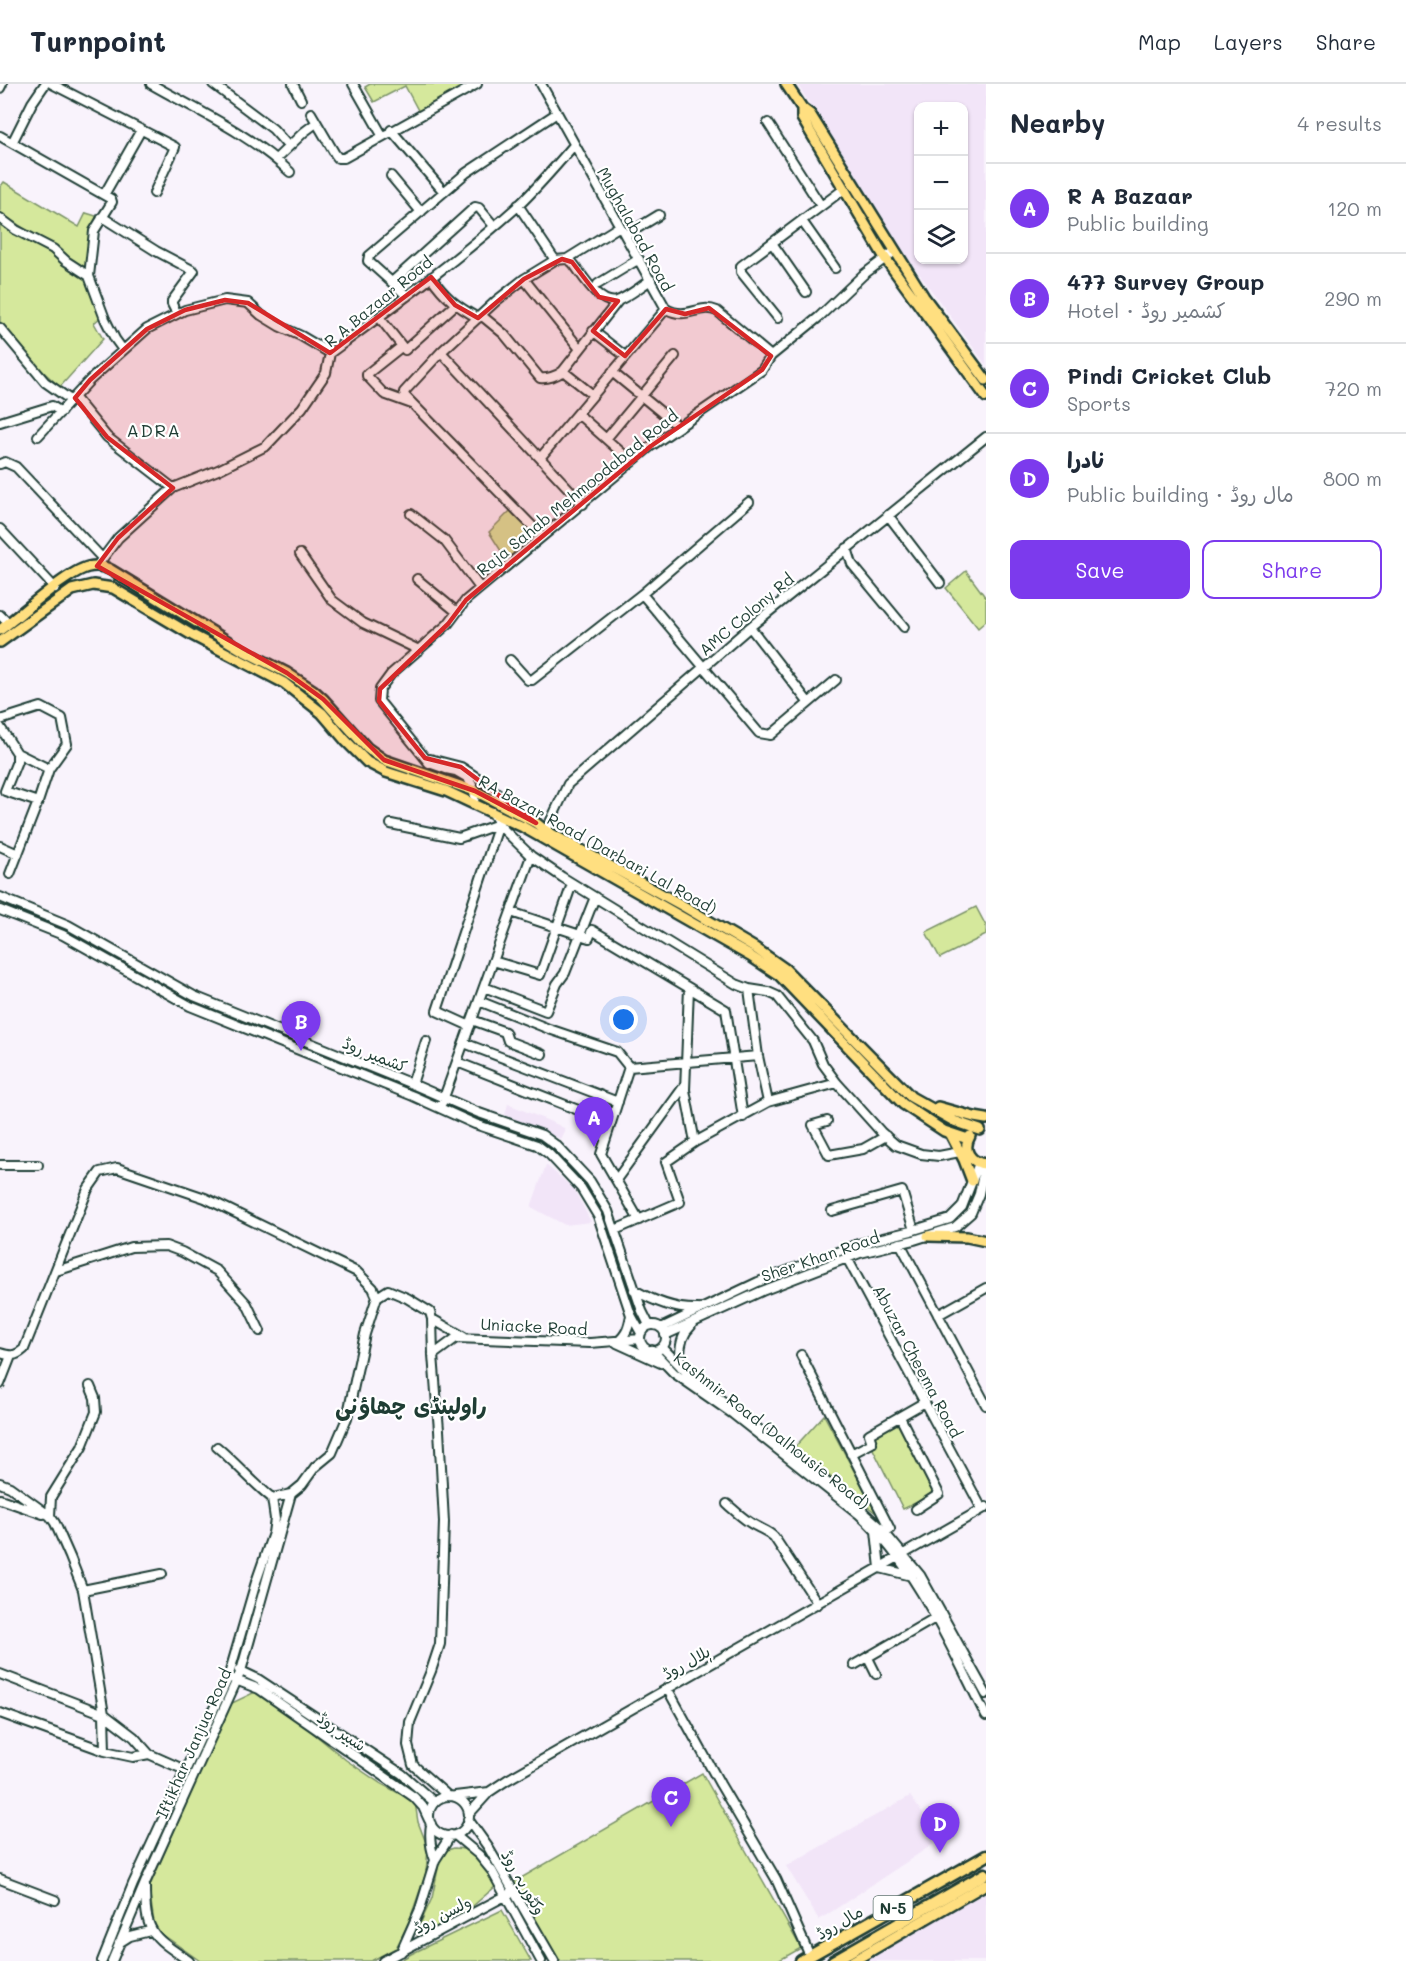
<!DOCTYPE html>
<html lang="en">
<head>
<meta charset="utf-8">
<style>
	:root { --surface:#fff; --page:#f6f6f7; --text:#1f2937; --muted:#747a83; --line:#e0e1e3; --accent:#7c3aed }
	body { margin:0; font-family:Mali,"Playpen Sans Arabic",sans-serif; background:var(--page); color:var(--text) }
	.controls { position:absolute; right:18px; top:18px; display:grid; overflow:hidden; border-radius:12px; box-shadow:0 2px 4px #0004 }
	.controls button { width:54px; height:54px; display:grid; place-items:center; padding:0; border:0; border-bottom:2px solid var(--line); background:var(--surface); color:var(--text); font:30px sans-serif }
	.you { position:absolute; left:624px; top:936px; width:21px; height:21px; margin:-15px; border:4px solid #fff; border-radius:50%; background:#1a73e8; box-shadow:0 0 0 9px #1a73e833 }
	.badge { display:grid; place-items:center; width:39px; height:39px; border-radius:50%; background:var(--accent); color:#fff; font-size:20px; font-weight:700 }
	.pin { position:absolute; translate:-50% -50px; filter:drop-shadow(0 2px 3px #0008) }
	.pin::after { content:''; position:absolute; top:32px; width:21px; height:18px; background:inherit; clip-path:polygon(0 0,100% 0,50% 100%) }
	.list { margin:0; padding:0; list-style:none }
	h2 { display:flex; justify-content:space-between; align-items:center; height:78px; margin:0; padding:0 24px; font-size:26px }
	h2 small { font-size:20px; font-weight:400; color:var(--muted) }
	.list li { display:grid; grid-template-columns:39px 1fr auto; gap:18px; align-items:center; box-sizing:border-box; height:90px; padding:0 24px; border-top:2px solid var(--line) }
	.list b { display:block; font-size:22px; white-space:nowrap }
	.list p { margin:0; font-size:20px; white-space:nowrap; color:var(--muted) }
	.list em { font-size:20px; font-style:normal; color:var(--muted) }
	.actions { display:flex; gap:12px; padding:18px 24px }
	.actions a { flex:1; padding:14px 0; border:2px solid var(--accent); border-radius:12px; text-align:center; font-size:21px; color:var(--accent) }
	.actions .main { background:var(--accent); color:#fff }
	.icon { flex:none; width:33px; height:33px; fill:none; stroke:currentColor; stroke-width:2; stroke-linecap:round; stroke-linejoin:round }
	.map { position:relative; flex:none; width:986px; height:1877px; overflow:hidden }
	header { display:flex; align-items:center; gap:36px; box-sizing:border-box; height:84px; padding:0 30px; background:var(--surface); border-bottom:2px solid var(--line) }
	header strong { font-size:28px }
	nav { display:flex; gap:33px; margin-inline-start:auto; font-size:21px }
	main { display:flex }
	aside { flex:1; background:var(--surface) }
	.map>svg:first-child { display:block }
</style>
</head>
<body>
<header>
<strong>Turnpoint</strong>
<nav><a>Map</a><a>Layers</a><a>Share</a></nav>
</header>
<main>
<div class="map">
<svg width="986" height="1877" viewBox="0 0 986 1877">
	<rect width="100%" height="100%" fill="#f9f3fc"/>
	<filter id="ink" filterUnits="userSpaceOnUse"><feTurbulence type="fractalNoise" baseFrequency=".0167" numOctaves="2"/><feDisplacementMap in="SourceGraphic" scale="12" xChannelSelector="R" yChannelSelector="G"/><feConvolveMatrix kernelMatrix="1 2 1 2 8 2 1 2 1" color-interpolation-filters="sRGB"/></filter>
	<g filter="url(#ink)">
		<path fill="#f2e5f8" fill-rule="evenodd" d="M797,0H986V281L904,169ZM918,22H964V176H918Z
			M508,1020L556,1040L566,1045L561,1055L505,1031Z
			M546,1081L574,1105L591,1138L565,1141L531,1123Z
			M910,1712L941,1755L819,1836L786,1782Z
			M986,1805V1877H866Z"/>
		<path fill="#d5e89c" stroke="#7a9268" stroke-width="1.5" d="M370,0H474L420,30L405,2L374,18L365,3Z
			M4,98L79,143L86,129L96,132L87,185L0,129V103Z
			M0,139L52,167L88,195L101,233L94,239L103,255L60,303L36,281L0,238Z
			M510,427L538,453L508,478L489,448Z
			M966,487L986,514V537L978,544L946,504Z
			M976,823L986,842V851L940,874L926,848Z
			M824,1331L877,1430L794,1364Z
			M899,1339L934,1410L903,1425L872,1363L877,1360L873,1352Z
			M255,1608L302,1640L346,1676L380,1699L415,1718L418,1738L428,1764L426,1789L409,1838L396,1864L371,1877H200L155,1845L149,1804L230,1620Z
			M702,1689L801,1864L778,1877H558L514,1798Z
			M454,1764C478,1764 485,1782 497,1801L466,1828L446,1840L418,1852L416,1849L432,1814L440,1775L444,1767Z
			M502,1826L531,1877H399L411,1870Z"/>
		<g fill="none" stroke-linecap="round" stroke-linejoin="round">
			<path stroke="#cdcfd4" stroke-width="10" stroke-dasharray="10 5" stroke-linecap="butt" d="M862,1848L986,1781"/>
			<defs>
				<path id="minor" d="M52,0L175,63L154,109
					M151,0C198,27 250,50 290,88
					M213,0L273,45L288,62
					M293,0L301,16
					M353,0L382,51
					M541,0L666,225C689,237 697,219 717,227L771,272
					M0,4L2,0
					M311,29L335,70L338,74H344L477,0
					M768,39L821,122
					M391,46L444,108
					M0,52L111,115L112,118L94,147L89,192
					M12,59L32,19L45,0
					M276,75L304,48L316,39
					M391,92L421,128
					M104,111L141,46
					M518,121L555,176
					M102,133L156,167L194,187L172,217V220L177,230
					M0,134L16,146L53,165L66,177L89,192L105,235L115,255L123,266
					M802,137L835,184
					M626,151L659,131
					M772,159L806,208
					M567,175L620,142
					M431,193C445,213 456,222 478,234
					M524,195L580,265
					M392,198L475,123L479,124L494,142
					M598,200L639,175
					M407,212L368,177L369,172L466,89L557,29
					M481,231L504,250L540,294C547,295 557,292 563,287L618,217
					M379,233L405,266L455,221
					M778,234L741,188V182L844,105
					M0,244L45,298L72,317
					M593,247L625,272
					M401,263L367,290V292L384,310L412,320
					M441,268L583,420
					M563,287L593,311
					M612,288L678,342
					M75,314L107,353L173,404
					M578,330L632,378
					M0,338L52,322L61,328
					M38,352L90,296L147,245L185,226L225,216L248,219L261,231L279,242L301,252L330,269
					M606,355L675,272
					M540,374L666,225
					M0,380L5,378L16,383L102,474
					M411,430L444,456L480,504
					M888,431L940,499
					M0,445L55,504
					M542,452L405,312L404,308L441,268L496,217L524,195L555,176L567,175L572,178C582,190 599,222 617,217C628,213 641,202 651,196
					M847,464L852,480L904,543
					M300,470L332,516L363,539L419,566
					M97,482L118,454L173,404L218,386L266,362L302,324L326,289L330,269C394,222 459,175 518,122C538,103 556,82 574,61
					M417,495L457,528
					M642,510L759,649L771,651L836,596
					M0,531L8,539
					M750,543L808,618
					M510,576L528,596H532L642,510L749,418
					M0,636L41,623L62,634L67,660L49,685
					M0,643L17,669V677L5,707L38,718L10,790
					M17,669L49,685L38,718
					M430,675L461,683L484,698L519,727
					M474,719L475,707L468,694L456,687L446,685L429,679L379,617L380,605L391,590L448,540L466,516L651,362L762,286L771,272L819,233L863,191L895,167
					M391,740L459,754L499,740
					M546,747L568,700L750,543L986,353
					M0,762L18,770
					M531,772L562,793L736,900L749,905L768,908L777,912L813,957L823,980L837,999L881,1048L896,1061L921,1070L939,1072L965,1067
					M0,813L68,841L194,912L412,1000L479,1029L542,1051L557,1062L590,1097L608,1127L642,1227L649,1241
					M0,826L63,851L190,922L413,1012L475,1040L537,1061L549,1070L581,1104L598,1132L631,1231L641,1249
					M511,828L589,854L592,846L726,926L743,1033
					M493,877L540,891L572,800
					M484,903L546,927L557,900L565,889L595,813
					M689,904L685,1006L695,1058
					M749,905L758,972L768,1018
					M479,917L549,945L617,968L629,983
					M472,936L505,948L508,957L542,970
					M470,942L437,927L499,740
					M464,959L618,1018
					M457,978L611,1039
					M412,1000L426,957
					M442,1019L531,772L501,743L492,728
					M827,1037L813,1041L829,1071L863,1065L886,1052
					M0,1081H38
					M616,1096L685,1001
					M832,1127L902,1107L914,1146
					M639,1136L601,1070L629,983L758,972
					M615,1146L680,1118L666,1078L695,1058L768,1018L837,999
					M900,1159L986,1321
					M847,1174L982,1425
					M56,1187L131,1163L166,1162L182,1168L217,1187L247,1220L260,1247
					M634,1206C654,1217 675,1226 698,1225
					M938,1231L986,1204
					M432,1235L433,1271L439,1346L444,1438L440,1560L431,1587L410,1638L408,1661L413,1681L448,1712
					M640 1254a13 13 0 1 1 26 0a13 13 0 1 1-26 0Z
					M661,1244L758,1198L858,1160L911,1147L950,1135L962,1123L979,1079
					M665,1251L762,1207L860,1169L914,1156L955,1143L971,1129L979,1110L985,1080
					M617,1258C627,1251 629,1242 631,1231
					M617,1259L661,1279
					M662,1263L688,1290L852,1418L879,1442L920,1491L986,1610
					M652,1266L674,1289L733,1330L859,1430C918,1484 950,1562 986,1632
					M0,1269C10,1272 15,1273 24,1265L88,1105L100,1088L117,1084L205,1114L357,1188L373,1204L377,1213
					M433,1271L456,1254L590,1259L640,1255
					M801,1271L890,1445
					M681,1283C679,1269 679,1253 691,1242
					M0,1300L11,1272
					M900,1333L939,1410L916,1425
					M217,1363C236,1379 252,1398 272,1414L291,1410L302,1401L315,1383L332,1369L347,1334L365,1250L377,1213L388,1206L407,1214L430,1228L432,1235L464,1253
					M851,1370L872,1359L869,1350L925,1318
					M0,1399L10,1403L50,1432L55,1439L70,1473L83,1506L104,1630L105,1667
					M0,1415L43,1430
					M727,1420C736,1428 745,1437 756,1442C763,1446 768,1447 774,1453L818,1520
					M50,1432L51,1413L82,1363L96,1328L95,1314L90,1302
					M876,1447L880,1484L912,1492
					M83,1506L162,1490
					M868,1574L876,1590
					M854,1581L935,1534
					M239,1586L258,1595L402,1690L434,1718
					M0,1590L104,1630L134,1653L149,1670L185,1686
					M233,1595L259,1605L414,1713L423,1723L429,1736
					M667,1604L720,1700L776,1795L810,1872
					M0,1629L105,1667L133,1673L149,1670
					M455,1712L489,1708
					M429 1732a20 20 0 1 1 40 0a20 20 0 1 1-40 0Z
					M469,1730L489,1708L507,1696L986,1423
					M468,1735L488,1763L554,1877
					M431,1740C429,1753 430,1763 435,1776
					M455,1751L479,1771L492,1787L541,1877
					M0,1795L55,1816
					M145,1802C145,1849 152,1852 189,1877
					M119,1859L130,1852L150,1847
					M401,1868L420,1825L435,1776L451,1751
					M102,1877L133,1800L228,1594L256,1498L273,1449L275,1435L272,1414
					M112,1877L145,1799L241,1587L291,1410
					M383,1877L509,1810"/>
				<path id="major" d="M786,0L802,24L810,30L924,213L986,296
					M802,24V34L885,174L986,313
					M0,546C20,531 67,488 88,483C97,481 104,482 111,486L242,566L287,589L313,606L323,615L367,664L384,676L475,707L536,739L546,747L685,823L755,864L785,885L911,1013L954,1037L980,1046
					M0,558L72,506L93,501L113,504L192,551L284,599L322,629L346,657L367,678L386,688L446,707L523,743L750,872L779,891L903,1020L944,1047L968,1055
					M938,1023L974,1033L986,1035
					M950,1049L964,1076L972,1097
					M970,1052C962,1066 970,1079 986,1080
					M928,1152L967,1153L986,1157
					M853,1877L986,1800"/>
				<path id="highway" d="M801,1877L986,1772
					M833,1877L985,1790"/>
			</defs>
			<use href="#minor" stroke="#1f3d34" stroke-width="12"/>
			<use href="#major" stroke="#1f3d34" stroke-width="14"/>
			<use href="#highway" stroke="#1f3d34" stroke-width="15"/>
			<use href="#minor" stroke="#fff" stroke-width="8"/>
			<use href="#major" stroke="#ffdf80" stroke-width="9"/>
			<use href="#highway" stroke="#ffdf80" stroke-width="10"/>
		</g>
	</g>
	<path fill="#d62828" fill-opacity="0.2" stroke="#d62828" stroke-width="4.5" stroke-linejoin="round" d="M562,175L572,178L599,213L618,217L593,247L625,272L666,225L685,230L709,224L771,272L762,286L651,362L466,516L448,540L380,605L379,617L425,674L461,683L536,739L475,707L384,676L323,615L287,589L97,482L118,454L173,404L107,353L75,314L90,296L147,245L185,226L225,216L248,219L330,269L431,193L455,221L478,234L524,195Z"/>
	<g text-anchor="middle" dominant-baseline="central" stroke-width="4.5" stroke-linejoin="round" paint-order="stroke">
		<rect fill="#fff" stroke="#627771" stroke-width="1.5" x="873.5" y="1812" width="39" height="24" rx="4.5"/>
		<g font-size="15" font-weight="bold" fill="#1f3d34">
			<text x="893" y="1824">N-5</text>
		</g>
		<g font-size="16" fill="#1f3d34" stroke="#fff">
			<text transform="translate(636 145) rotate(61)">Mughalabad Road</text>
			<text transform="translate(378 217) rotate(-39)">R A Bazaar Road</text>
			<text transform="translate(577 408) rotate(-39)">Raja Sahab Mehmoodabad Road</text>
			<text transform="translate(746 530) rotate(-40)">AMC Colony Rd</text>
			<text transform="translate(598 760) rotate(29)">RA Bazar Road (Darbari Lal Road)</text>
			<text transform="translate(375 970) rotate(22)">کشمیر روڈ</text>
			<text transform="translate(820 1172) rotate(-19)">Sher Khan Road</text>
			<text transform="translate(534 1242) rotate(3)">Uniacke Road</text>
			<text transform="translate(918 1277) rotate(62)">Abuzar Cheema Road</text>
			<text transform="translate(772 1346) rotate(38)">Kashmir Road (Dalhousie Road)</text>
			<text transform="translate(686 1578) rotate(-29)">ہلال روڈ</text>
			<text transform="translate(342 1647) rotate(35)">شبیر روڈ</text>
			<text transform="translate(193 1659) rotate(-66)">Iftikhar Janjua Road</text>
			<text transform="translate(524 1798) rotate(60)">وکٹوریہ روڈ</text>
			<text transform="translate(442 1830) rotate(-28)">ولسن روڈ</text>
			<text transform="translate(839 1838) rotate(-30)">مال روڈ</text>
		</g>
		<g font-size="18" letter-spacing="1.5" fill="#1f3d34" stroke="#fff">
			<text x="154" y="346">ADRA</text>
		</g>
		<g font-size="22" font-weight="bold" fill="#1f3d34" stroke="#fff">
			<text x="411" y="1321">راولپنڈی چھاؤنی</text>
		</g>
	</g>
</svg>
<div class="controls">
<button>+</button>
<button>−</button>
<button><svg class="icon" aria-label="layers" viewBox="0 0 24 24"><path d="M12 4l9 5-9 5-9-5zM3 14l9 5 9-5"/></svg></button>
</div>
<div class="you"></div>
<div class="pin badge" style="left:594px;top:1063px">A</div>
<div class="pin badge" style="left:301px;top:967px">B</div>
<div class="pin badge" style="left:671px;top:1743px">C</div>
<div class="pin badge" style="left:940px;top:1769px">D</div>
</div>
<aside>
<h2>Nearby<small>4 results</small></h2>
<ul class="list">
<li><span class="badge">A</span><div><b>R A Bazaar</b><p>Public building</p></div><em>120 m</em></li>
<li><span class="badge">B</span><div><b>477 Survey Group</b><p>Hotel · کشمیر روڈ</p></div><em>290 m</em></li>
<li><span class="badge">C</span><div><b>Pindi Cricket Club</b><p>Sports</p></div><em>720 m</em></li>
<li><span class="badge">D</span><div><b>نادرا</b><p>Public building · مال روڈ</p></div><em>800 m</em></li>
</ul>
<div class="actions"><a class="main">Save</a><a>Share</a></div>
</aside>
</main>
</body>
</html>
